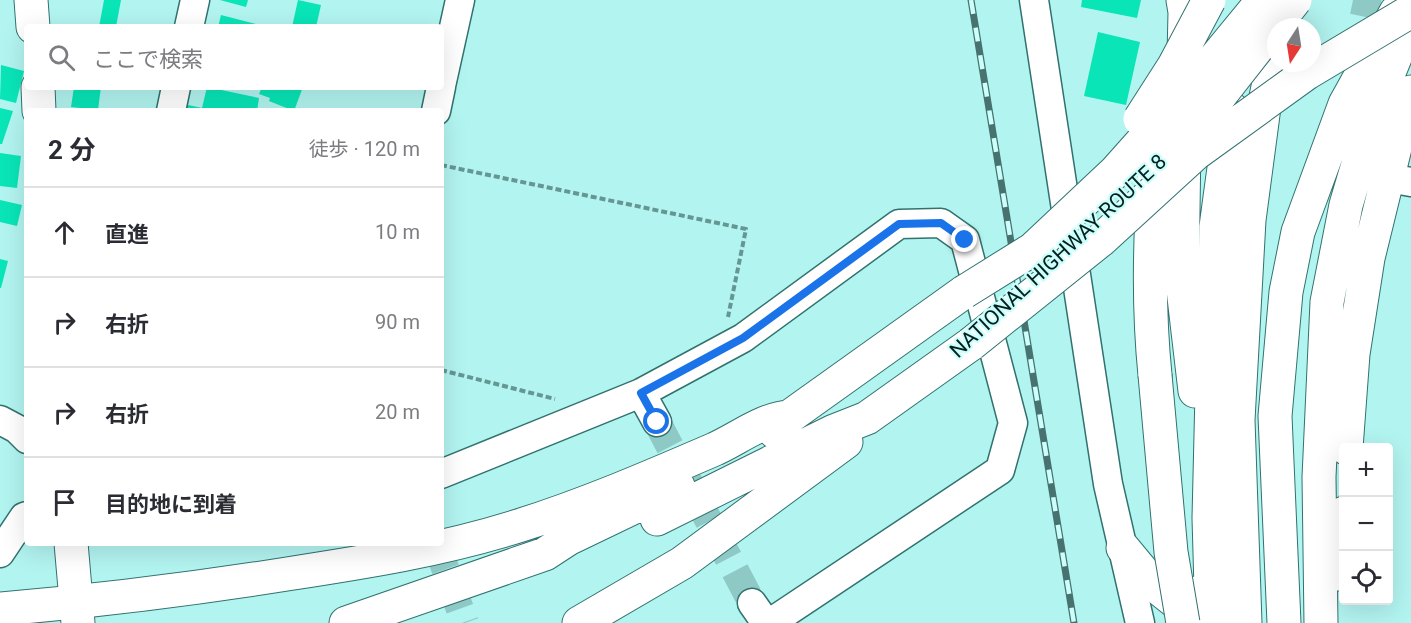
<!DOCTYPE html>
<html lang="ja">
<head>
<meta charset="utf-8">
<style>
	:root { --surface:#fff; --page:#f2f2f3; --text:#2b2b33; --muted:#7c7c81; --line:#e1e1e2 }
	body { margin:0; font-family:Roboto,"Noto Sans JP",sans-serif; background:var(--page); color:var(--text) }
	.controls { position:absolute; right:18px; bottom:18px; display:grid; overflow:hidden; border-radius:6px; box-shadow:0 6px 24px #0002 }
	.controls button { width:54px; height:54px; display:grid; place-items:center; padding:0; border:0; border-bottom:2px solid var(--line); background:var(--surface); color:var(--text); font:30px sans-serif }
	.compass { position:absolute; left:1267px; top:18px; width:54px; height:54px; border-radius:50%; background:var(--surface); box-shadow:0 6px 24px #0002; rotate:192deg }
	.stop { position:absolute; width:18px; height:18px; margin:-14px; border:4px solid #1a73e8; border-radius:50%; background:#fff }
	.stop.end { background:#1a73e8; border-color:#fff; box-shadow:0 2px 6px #0008 }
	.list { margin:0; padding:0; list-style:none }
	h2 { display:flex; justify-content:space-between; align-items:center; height:78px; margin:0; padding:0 24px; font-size:26px }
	h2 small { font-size:20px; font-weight:400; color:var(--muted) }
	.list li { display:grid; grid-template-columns:39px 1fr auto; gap:18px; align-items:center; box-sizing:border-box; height:90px; padding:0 24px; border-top:2px solid var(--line) }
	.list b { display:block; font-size:22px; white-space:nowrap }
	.list em { font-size:20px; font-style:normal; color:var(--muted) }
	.icon { flex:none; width:33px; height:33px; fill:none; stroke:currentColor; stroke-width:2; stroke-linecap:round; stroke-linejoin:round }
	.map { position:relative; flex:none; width:1411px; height:623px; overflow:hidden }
	.search { position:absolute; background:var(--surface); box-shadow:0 6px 24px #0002; left:24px; top:24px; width:420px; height:66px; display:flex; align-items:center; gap:15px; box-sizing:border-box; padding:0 21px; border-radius:6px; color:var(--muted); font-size:22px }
	.panel { position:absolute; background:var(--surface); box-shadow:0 6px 24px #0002; left:24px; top:108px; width:420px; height:438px; border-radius:6px }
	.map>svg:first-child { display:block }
</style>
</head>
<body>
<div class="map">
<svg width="1411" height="623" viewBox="0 0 1411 623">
	<rect width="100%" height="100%" fill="#b2f4f0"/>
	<path fill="#09e5b7" d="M104,0H121L116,27H99Z
		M220,0H248L246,7Z
		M298,0L321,5L316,27H292Z
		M1082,0H1141L1137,18L1081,7Z
		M221,15L264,26V27H218Z
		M1098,32L1140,42L1126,105L1084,96Z
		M1,65L24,71L16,103L0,99Z
		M74,87H101L98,110L71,107Z
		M207,87L259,98L257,111H177L179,103L202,108Z
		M262,87H303L294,111L269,101L270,98L259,94Z
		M0,108L13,111L2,144H0Z
		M0,153L21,156L17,188L0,186Z
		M0,200L22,205L17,226L0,222Z
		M0,259L8,261L1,288H0Z"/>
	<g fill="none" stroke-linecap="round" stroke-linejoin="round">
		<path stroke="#8fc9c6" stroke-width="28" stroke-dasharray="28 14" stroke-linecap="butt" d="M1353,0L1411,12
			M657,422L752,603
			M436,543L465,623"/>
		<defs>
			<path id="minor" d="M1034,0L1108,484L1140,623
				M189,27L195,0
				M441,86L460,0
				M171,111L176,87
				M436,111L441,87
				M1388,178L1411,182
				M641,393L657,422
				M0,420L17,429L27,439
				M441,474L641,393L743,338L899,224L941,223L965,240L1013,423L1000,470L770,623
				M0,553L24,517L27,516
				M752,603L766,623"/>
			<path id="major" d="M31,0L33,27
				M38,87L39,111
				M71,543L78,623"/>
			<path id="highway" d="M1183,0L1185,12L1184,56
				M1184,143L1182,280L1195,391
				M1154,173C1150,242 1148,306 1155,375
				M775,432L784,426L789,417L964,292
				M1346,448L1353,354L1368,258L1405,107L1411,92
				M657,519L834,431L867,418L971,344
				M1123,548L1152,583L1181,606L1196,593
				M1337,574L1342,548L1344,513
				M0,609C96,601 192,589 287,574C365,562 442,550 518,526C585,505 650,477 715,449C739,438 763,419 789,417
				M346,623L545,554L568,539L678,486
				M579,623L682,563L846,442
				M1212,623L1209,518L1216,227L1232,109
				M1245,623L1238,420L1242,347L1249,220L1264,107L1276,47
				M1284,623L1275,416L1286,292L1298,232L1345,104L1396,12
				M1321,623L1319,477L1327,302L1346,205L1375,107L1405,33"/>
		</defs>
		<use href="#minor" stroke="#31726f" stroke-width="31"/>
		<use href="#major" stroke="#31726f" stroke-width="35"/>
		<use href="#highway" stroke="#31726f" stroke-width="35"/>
		<path stroke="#659693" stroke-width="4" stroke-dasharray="6 3" stroke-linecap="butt" d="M441,165L746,229L728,317
			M441,370L555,399"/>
		<use href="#minor" stroke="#fff" stroke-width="28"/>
		<use href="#major" stroke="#fff" stroke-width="33"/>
		<use href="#highway" stroke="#fff" stroke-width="33"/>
		<defs>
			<path id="rail" d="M971,0L1074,623"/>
		</defs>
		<use href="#rail" stroke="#487270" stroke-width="7"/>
		<use href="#rail" stroke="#cbfffb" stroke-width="4.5" stroke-dasharray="14" stroke-linecap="butt"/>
		<defs>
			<path id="highway-bridge" d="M1140,119L1174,66L1209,0
				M1160,161L1215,102L1295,0
				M964,292L1033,249L1116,171L1198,79L1263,0
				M971,344L1101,240L1195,154L1307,73L1411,11
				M1155,375L1171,552L1183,623"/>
		</defs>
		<use href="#highway-bridge" stroke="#31726f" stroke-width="35" stroke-linecap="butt"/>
		<use href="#highway-bridge" stroke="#fff" stroke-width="33"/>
	</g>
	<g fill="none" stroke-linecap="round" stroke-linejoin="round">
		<path stroke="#1a73e8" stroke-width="8" d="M657,422L641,393L743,338L899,224L941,223L965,240"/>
	</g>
	<g text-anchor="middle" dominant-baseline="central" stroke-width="4.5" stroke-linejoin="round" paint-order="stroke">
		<g font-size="21" fill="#041f1e" stroke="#cbfffb">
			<text transform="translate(1058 256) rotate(-43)">NATIONAL HIGHWAY ROUTE 8</text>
		</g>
	</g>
</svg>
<div class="controls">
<button>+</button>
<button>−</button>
<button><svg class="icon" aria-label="locate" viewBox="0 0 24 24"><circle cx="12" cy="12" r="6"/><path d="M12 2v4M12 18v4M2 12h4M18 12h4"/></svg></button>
</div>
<svg class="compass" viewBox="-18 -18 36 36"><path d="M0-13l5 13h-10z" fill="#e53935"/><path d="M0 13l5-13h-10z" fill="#7c7c81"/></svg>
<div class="stop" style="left:657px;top:422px"></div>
<div class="stop end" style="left:965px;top:240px"></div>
<div class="search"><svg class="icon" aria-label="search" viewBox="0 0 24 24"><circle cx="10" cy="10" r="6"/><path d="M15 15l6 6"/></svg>ここで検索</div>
<section class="panel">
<h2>2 分<small>徒歩 · 120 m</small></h2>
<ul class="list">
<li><svg class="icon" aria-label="ahead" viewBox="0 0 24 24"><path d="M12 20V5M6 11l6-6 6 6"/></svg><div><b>直進</b></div><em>10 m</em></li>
<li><svg class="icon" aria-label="right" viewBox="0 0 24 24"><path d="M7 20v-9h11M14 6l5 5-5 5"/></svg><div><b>右折</b></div><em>90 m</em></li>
<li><svg class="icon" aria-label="right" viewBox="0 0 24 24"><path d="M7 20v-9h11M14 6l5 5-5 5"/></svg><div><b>右折</b></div><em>20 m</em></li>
<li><svg class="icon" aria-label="arrive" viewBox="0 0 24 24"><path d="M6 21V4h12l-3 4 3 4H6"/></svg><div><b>目的地に到着</b></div></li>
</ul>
</section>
</div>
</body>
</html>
